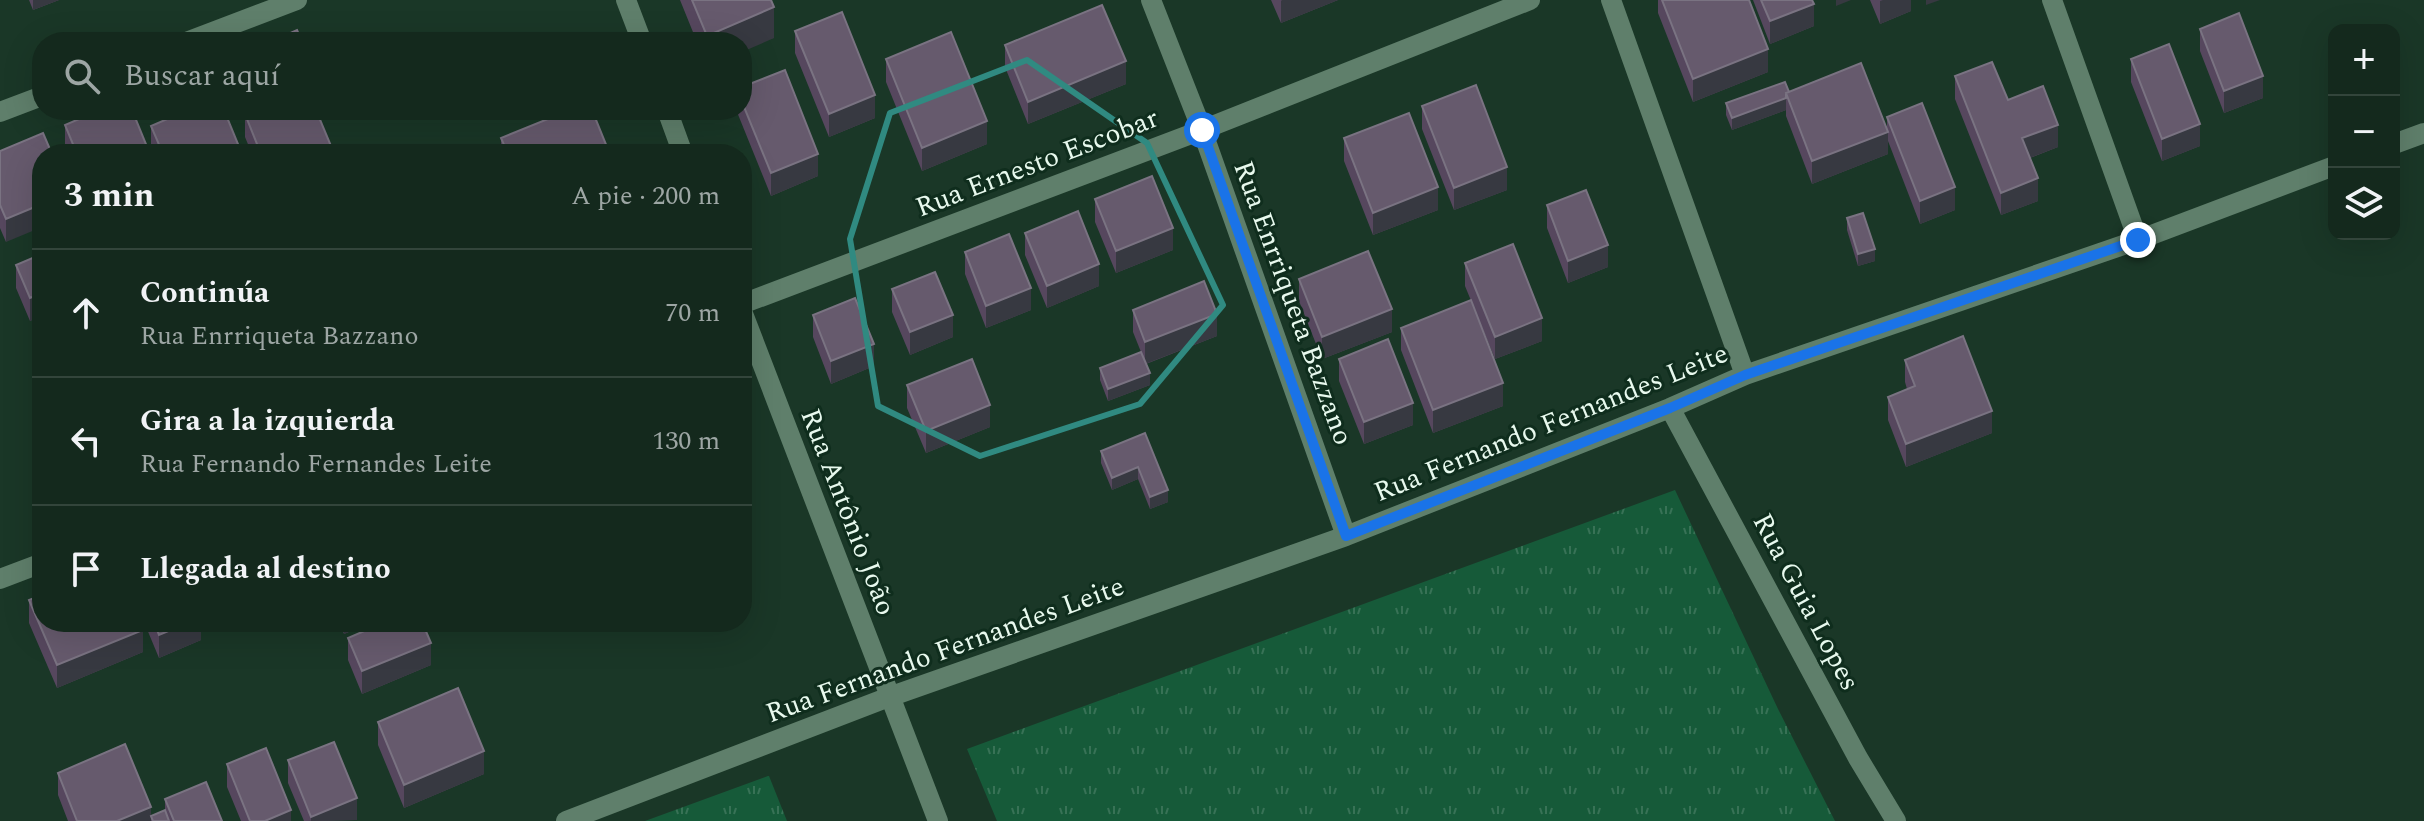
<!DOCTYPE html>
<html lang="es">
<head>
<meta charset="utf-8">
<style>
	:root { --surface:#14291d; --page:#1d3126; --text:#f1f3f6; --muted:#9da6a4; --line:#33453b }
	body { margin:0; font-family:Spectral,serif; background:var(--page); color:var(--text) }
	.controls { position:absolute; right:24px; top:24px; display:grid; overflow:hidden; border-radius:16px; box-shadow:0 8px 32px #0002 }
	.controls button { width:72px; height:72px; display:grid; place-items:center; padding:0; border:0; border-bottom:2px solid var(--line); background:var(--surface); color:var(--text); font:40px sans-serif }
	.stop { position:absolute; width:24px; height:24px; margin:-18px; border:6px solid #1a73e8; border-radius:50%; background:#fff }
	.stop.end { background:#1a73e8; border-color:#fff; box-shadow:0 2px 8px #0008 }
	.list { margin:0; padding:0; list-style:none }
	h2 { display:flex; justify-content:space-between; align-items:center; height:104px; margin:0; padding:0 32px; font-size:34px }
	h2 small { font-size:26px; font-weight:400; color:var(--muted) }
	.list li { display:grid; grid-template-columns:52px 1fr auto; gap:24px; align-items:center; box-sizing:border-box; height:128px; padding:0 32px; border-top:2px solid var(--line) }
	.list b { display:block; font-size:30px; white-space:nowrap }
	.list p { margin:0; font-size:26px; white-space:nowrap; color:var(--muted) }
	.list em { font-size:26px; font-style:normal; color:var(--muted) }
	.icon { flex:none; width:44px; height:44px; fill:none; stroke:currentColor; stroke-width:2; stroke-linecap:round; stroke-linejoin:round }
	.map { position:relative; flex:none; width:2424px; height:821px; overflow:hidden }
	.search { position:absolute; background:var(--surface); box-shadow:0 8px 32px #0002; left:32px; top:32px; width:720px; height:88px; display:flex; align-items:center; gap:20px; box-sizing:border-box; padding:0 28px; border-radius:32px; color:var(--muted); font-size:30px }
	.panel { position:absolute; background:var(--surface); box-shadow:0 8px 32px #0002; left:32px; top:144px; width:720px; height:488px; border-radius:32px }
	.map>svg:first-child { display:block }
</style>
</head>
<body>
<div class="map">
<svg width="2424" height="821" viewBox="0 0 2424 821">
	<defs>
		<pattern id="grass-tufts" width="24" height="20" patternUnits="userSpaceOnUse" patternTransform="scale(2)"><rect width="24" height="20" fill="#165a39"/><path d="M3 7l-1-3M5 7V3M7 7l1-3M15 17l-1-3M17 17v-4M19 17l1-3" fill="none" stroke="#387256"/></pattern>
	</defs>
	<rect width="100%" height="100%" fill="#1a3727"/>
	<path fill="url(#grass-tufts)" d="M1675,490L1778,709L1835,821H997L967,749Z
		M769,776L787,821H645L768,776Z"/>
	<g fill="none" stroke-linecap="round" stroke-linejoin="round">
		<path stroke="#5f7f6b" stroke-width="20" d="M626,0L642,42
			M1151,0L1202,130L1346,536
			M1611,0L1745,375
			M2052,0L2138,240
			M186,42L297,0
			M667,110L683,154
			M0,112L42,96
			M2394,144L2424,133
			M742,304L1202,130L1530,0
			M742,311L938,821
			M1670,408L1858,758L1896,821
			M0,579L42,563
			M566,821L889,697L1346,536L1670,408L1745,375L2138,240L2334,166"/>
	</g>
	<path fill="#56475e" d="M29,0H59L33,10Z
		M680,0H771L774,38L742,42H697Z
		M1271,0H1338L1281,23Z
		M1658,0H1749L1768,72L1693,102L1658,13Z
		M1753,0H1812L1814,26L1770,44Z
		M1870,0H1911V11L1880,24Z
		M2200,29L2263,98L2224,113L2200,51Z
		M795,31L875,118L829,137L795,53Z
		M1005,45L1126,84L1028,124L1005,67Z
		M886,59L987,144L922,171L886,82Z
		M2131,59L2200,146L2162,161L2131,82Z
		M1955,76L2008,100L2058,147L2030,158L2038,201L2001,215L1955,99Z
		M742,87L818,176L771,196L737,112V110H742Z
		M1789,92L1887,130V117L1955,210L1920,224L1888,141V154L1812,184L1786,116V110L1732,130L1726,115V103Z
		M1422,106L1507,190L1454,210L1422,129Z
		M245,114L331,154H252L245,137Z
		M65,125L150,154H68L65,147Z
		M151,126L240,154H153L151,148Z
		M501,138L607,154H501Z
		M1344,138L1438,210L1373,235L1344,161Z
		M0,151L52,154L6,242L0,228Z
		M1095,199L1173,250L1116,273L1095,222Z
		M1547,205L1608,267L1568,283L1547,228Z
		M1847,218L1875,261L1858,266L1847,230Z
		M1025,233L1099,286L1047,308L1025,255Z
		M965,252L1031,310L986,328L965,274Z
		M42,254V315L30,321L16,288V265Z
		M1465,263L1542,341L1495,359L1465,286Z
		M1299,279L1392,332L1322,359L1299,301Z
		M892,289L953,337L910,355L892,312Z
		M1133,310L1217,336L1146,364L1150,385L1108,401L1100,380V368L1141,352L1133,332Z
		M813,315L874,366L831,384L813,337Z
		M1401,328L1503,406L1433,433L1401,350Z
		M1339,359L1413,425L1364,444L1339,381Z
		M1905,360L1992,433L1906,467L1888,420V397L1907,389L1905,382Z
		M907,385L990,427L926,453L907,408Z
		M1145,433L1168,502L1150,509L1138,479L1112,490L1101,463V451Z
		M29,600L143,652L57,688L29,623Z
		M144,622H201V640L159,658Z
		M339,622H373L344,634Z
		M348,638L431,665L362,694L348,660Z
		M378,722L484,774L404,808L378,745Z
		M288,760L357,820L304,821L288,783Z
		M227,764L291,821H241L227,787Z
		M58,773L151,816L165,810V799L222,821H68L58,795Z"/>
	<path fill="#373941" d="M33,0H59L33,10Z
		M1282,0H1338L1281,23V1Z
		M1836,0H1851L1836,6Z
		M1883,0H1911V11L1880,24V1Z
		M1926,0H1940L1926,5Z
		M1814,4V26L1770,44V21Z
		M774,7V38L742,52V42H707V36Z
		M1768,49V72L1693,102V79Z
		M1126,61V84L1028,124V102Z
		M2263,76V98L2224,113V91Z
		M875,95V118L829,137V114Z
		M1786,98V110L1732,130V118Z
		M987,121V144L922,171V148Z
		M2200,124V146L2162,161V139Z
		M2058,125V147L2022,161V138Z
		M1888,132V154L1812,184V161Z
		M331,146V154H312Z
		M607,147V154H590Z
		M240,149V154H228Z
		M818,154V176L771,196V173Z
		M1507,167V190L1454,210V188Z
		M2038,178V201L2001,215V193Z
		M1438,187V210L1373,235V213Z
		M1955,187V210L1920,224V201Z
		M42,204V227L6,242V219Z
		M1173,228V250L1116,273V251Z
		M1608,245V267L1568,283V261Z
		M1875,249V261L1858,266V254Z
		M1099,264V286L1047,308V286Z
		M1031,288V310L986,328V306Z
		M42,293V315L30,321V298Z
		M1392,309V332L1322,359V337Z
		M1217,314V336L1145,364V342Z
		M953,315V337L910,355V332Z
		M1542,318V341L1495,359V337Z
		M874,344V366L831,384V361Z
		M1150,373V385L1108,401V389Z
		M1503,383V406L1433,433V410Z
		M1413,403V425L1364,444V422Z
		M990,405V427L926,453V431Z
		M1992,411V433L1906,467V444Z
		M1138,467V479L1112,490V478Z
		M1168,490V502L1150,509V497Z
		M749,533V556L742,558V536Z
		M190,622H201V640L159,658V635Z
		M235,622H250L235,628Z
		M344,622H373L344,634Z
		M143,630V652L57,688V665Z
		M431,643V665L362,694V671Z
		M484,751V774L404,808V785Z
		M357,798V820L311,821V817Z
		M151,807V821H117Z
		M291,810V821H265Z"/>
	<path fill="#665a6d" stroke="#7a7382" stroke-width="2" d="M692,0H771L774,7L707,36Z
		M1662,0H1749L1768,49L1693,79Z
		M1761,0H1812L1814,4L1770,21Z
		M1102,5L1126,61L1028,102L1005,45Z
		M842,12L875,95L829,114L795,31Z
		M2239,13L2263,76L2224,91L2200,29Z
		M297,30L302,42H270Z
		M951,32L987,121L922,148L886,59Z
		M2169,44L2200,124L2162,139L2131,59Z
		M1992,62L2008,100L2043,86L2058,125L2022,138L2038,178L2001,193L1955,76Z
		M1861,63L1888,132L1812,161L1786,93Z
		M785,70L818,154L771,173L742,102V87Z
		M1785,82L1789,92L1786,93V98L1732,118L1726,103Z
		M1476,85L1507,167L1454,188L1422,106Z
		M1922,103L1955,187L1920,201L1887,117Z
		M100,110H132L150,154H77L65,125Z
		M188,110H224L240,149L228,154H163L151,126Z
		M255,110H316L331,146L312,154H261L245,114Z
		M570,110H592L607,147L590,154H508L501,138Z
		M1409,113L1438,187L1373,213L1344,138Z
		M43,133L52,154H42V204L6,219L0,205V151Z
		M1152,176L1173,228L1116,251L1095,199Z
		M1586,190L1608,245L1568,261L1547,205Z
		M1078,211L1099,264L1047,286L1025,233Z
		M1863,213L1875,249L1858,254L1847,218Z
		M1009,234L1031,288L986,306L965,252Z
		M1513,244L1542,318L1495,337L1465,263Z
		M1368,251L1392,309L1322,337L1299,279Z
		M42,254V293L30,298L16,265Z
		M935,272L953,315L910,332L892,289Z
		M1204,281L1217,314L1145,342L1133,310Z
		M855,298L874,344L831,361L813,315Z
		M1471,300L1503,383L1433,410L1401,328Z
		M1963,336L1992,411L1906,444L1888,397L1915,386L1905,360Z
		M1388,339L1413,403L1364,422L1339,359Z
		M1141,352L1150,373L1108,389L1100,368Z
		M972,359L990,405L926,431L907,385Z
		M1145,433L1168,490L1150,497L1138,467L1112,478L1101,451Z
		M742,517L749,533L742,536Z
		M42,595V622H140L143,630L57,665L29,600Z
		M154,622H190L159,635Z
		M385,622H422L431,643L362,671L348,638Z
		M458,688L484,751L404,785L378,722Z
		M334,742L357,798L311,817L288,760Z
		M125,744L151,807L117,821H77L58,773Z
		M266,748L291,810L265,821H250L227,764Z
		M206,782L222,821H174L165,799Z
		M165,810L169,821H153L151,816Z"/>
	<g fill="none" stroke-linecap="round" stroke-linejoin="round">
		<path stroke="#1a73e8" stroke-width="10" d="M1202,130L1346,536L1670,408L1745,375L2138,240"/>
	</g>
	<path fill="none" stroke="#308a81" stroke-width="6" stroke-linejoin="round" d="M1027,60L1147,143L1223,305L1140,404L980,456L878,406L850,239L890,113Z"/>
	<g text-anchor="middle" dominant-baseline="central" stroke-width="6" stroke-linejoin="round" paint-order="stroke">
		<g font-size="28" fill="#e8f9ee" stroke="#0f2d1d">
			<text transform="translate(1037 163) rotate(-21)">Rua Ernesto Escobar</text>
			<text transform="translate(1293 303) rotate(70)">Rua Enrriqueta Bazzano</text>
			<text transform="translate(1551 423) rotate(-22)">Rua Fernando Fernandes Leite</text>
			<text transform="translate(848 512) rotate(69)">Rua Antônio João</text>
			<text transform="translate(1806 602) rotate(62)">Rua Guia Lopes</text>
			<text transform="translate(945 650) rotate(-20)">Rua Fernando Fernandes Leite</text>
		</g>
	</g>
</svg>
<div class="controls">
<button>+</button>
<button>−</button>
<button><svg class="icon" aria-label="layers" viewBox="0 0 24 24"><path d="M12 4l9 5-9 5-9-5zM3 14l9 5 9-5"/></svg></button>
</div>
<div class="stop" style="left:1202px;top:130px"></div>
<div class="stop end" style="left:2138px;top:240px"></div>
<div class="search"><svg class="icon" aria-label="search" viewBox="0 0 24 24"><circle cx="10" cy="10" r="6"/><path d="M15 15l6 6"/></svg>Buscar aquí</div>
<section class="panel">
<h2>3 min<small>A pie · 200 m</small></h2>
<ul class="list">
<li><svg class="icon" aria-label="ahead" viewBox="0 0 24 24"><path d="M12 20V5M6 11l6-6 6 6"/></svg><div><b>Continúa</b><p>Rua Enrriqueta Bazzano</p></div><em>70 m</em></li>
<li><svg class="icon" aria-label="left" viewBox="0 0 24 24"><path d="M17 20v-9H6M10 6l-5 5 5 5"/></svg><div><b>Gira a la izquierda</b><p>Rua Fernando Fernandes Leite</p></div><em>130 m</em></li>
<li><svg class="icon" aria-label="arrive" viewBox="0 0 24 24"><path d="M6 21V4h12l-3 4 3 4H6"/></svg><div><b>Llegada al destino</b></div></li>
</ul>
</section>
</div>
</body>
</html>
